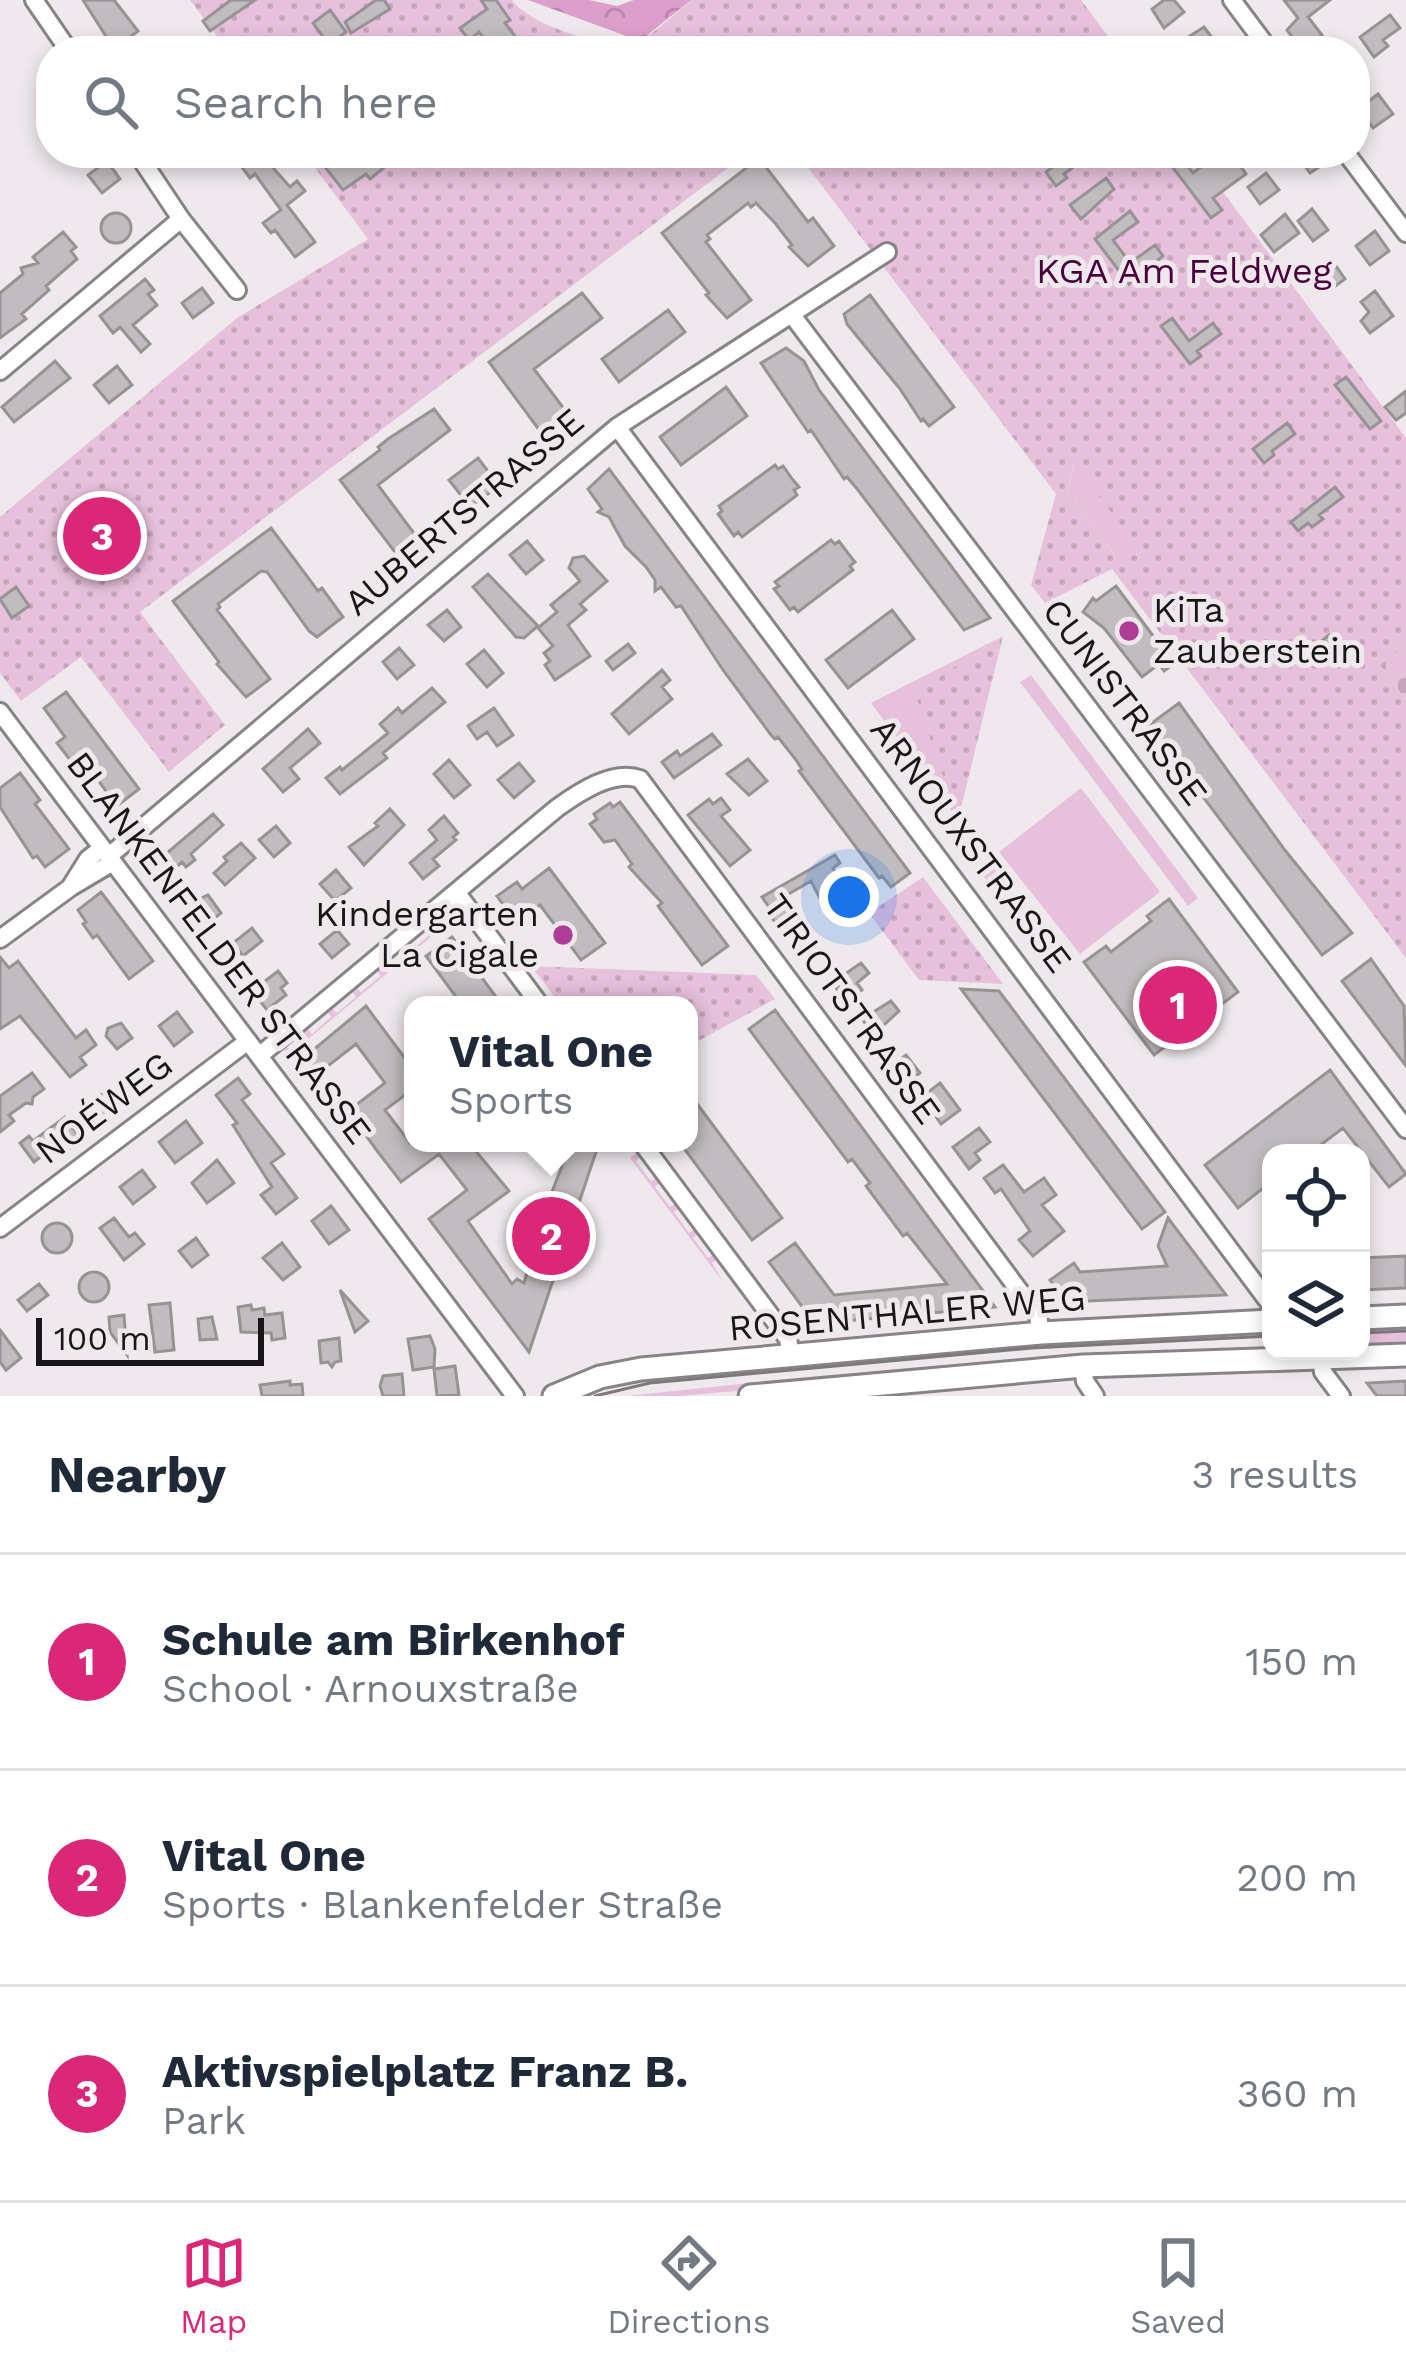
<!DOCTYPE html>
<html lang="en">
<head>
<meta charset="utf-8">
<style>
	:root { --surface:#fff; --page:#f6f6f7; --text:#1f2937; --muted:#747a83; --line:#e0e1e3; --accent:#db2777 }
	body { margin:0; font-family:"Work Sans",sans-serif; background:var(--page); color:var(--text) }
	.controls { position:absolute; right:36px; bottom:36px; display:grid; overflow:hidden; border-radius:24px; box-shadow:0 6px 18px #0003 }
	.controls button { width:108px; height:108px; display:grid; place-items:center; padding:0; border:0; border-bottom:3px solid var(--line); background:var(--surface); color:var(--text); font:60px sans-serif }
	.scale { position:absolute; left:36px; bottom:30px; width:228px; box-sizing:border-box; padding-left:12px; border:6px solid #181618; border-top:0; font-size:33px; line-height:42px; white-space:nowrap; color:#181618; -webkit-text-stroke:9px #efe9ed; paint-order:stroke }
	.you { position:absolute; left:849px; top:897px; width:42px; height:42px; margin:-30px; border:9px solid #fff; border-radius:50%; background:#1a73e8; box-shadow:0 0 0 18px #1a73e833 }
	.badge { display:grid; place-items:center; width:78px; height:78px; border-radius:50%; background:var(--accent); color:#fff; font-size:39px; font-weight:700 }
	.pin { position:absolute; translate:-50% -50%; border:6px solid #fff; box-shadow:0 3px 12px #0006 }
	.popup { position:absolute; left:404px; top:996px; width:294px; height:156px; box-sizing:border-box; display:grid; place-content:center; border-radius:24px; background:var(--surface); filter:drop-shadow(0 3px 9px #0005); font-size:39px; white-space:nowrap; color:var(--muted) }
	.popup b { font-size:45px; color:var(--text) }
	.popup::after { content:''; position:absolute; left:50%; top:100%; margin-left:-24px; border:24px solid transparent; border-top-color:var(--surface) }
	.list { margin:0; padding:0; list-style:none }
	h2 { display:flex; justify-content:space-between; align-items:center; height:156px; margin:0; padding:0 48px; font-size:51px }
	h2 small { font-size:39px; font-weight:400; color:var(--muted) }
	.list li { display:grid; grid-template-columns:78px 1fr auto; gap:36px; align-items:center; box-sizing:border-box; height:216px; padding:0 48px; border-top:3px solid var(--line) }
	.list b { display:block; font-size:45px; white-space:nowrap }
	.list p { margin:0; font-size:39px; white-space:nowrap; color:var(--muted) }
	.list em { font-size:39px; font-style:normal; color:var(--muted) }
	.icon { flex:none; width:66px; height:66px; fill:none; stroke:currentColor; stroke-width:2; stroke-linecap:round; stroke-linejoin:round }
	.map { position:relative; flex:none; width:1406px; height:1396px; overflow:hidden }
	.search { position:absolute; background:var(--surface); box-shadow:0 6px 18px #0003; left:36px; right:36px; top:36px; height:132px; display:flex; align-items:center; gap:30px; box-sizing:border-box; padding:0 42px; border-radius:48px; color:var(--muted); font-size:45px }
	.sheet { height:804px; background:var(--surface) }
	nav { display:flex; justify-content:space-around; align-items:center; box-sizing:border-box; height:168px; border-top:3px solid var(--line); background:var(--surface); font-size:33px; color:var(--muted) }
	nav a { display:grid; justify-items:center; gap:6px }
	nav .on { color:var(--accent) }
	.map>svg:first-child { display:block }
</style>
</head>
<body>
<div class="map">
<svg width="1406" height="1396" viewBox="0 0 1406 1396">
	<defs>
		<pattern id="forest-crowns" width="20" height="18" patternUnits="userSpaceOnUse" patternTransform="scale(3)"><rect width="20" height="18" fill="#dc9eca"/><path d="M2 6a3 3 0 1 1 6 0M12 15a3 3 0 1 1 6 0" fill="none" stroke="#bc87ad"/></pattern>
		<pattern id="cemetery-stones" width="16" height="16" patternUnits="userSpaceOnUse" patternTransform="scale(3)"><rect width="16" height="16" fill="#e7c0dc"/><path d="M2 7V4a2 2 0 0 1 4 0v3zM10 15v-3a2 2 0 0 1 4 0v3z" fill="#c5a4bc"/></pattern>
		<pattern id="park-dots" width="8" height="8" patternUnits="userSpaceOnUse" patternTransform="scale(3)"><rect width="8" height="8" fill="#e7c0dc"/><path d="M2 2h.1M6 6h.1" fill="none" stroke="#c5a4bc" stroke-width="1.8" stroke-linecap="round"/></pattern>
	</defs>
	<rect width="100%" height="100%" fill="#efe9ed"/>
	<path fill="#e7c0dc" d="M1075,461L1142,552L1119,561L1067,492Z
		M1003,636L916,693L958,820L871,703Z
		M1031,675L1198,898L1188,906L1020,682Z
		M1081,788L1160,892L1080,954L999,852Z
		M989,860L1061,959L1054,965L977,868Z
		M442,912L449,922L289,1055L281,1046L284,1043L291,1051L307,1038L301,1029L305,1026L312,1034L331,1017L325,1009L329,1006L337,1013L356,997L350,988L354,985L361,992L381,976L375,968L379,965L386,972L405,956L399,948L403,944L410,951L430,935L424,927L428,924L434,931L442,925L436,917Z
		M640,1150L643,1154L636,1161L651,1181L659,1176L662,1180L655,1187L670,1207L678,1202L681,1206L674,1212L689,1233L697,1227L700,1232L693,1238L708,1258L716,1253L719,1257L712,1263L723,1282L630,1158Z
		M1406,1321V1347L1361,1349V1323Z
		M1074,1335L1080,1342L792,1368V1361Z
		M769,1381V1388L681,1396H627Z"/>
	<path fill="url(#forest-crowns)" d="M528,0H589L617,6L634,0H691L640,41Z"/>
	<path fill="url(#cemetery-stones)" d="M1406,646V700L1380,665Z"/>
	<path fill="url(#park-dots)" fill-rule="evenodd" d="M190,0H512C528,24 609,52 637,41C656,34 675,13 691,0H1081L1119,51H228Z
		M304,153H748L140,612L225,725L169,772L81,657L21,701L0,673V517L237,318L368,239Z
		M797,153H1194L1406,438V646L1380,665L1406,700V958L1112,569L1045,603L1031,585L1056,494ZM1074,463L1141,551V553L1118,560L1067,492Z
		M1003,636L958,820L915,693Z
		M923,877L1003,984L919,980L869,913Z
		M531,966L756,975L775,999L689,1046V1005H561Z"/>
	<path fill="#c1bcbf" stroke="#979295" stroke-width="3" d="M83,0H114L138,31L114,49Z
		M231,0H255L210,31L203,21Z
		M376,0H384L390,9L351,33L345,22Z
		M481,0H496L510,20L505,23L526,51H505L500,45L493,51L479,32L469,40L460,28L487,9Z
		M1164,0H1174L1184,12L1164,28L1152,9Z
		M1284,0H1330L1308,17L1322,35L1302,50L1287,30L1298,18Z
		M330,10L346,32L329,45L313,23Z
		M1390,15L1400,28L1383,40L1388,46L1374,57L1360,37Z
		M1204,27L1216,43L1204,51H1197L1187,38Z
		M1378,94L1393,114L1373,128L1359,109Z
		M241,153H260L290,187L297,181L305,191L287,205L315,242L295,257L275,230L271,233L263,223L281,210L255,174L250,178L235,158Z
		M314,153H402L370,179L366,174L343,190Z
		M1072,153H1092L1064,174L1067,178L1056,186L1046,172Z
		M1162,153H1178L1193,173L1219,153H1231L1246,174L1213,198L1222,210L1211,218Z
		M1305,153H1318L1325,163L1310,173L1299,158Z
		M759,158L808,222L813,218L834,246L808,266L789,247L792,245L775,223L756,203L751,207L748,203L707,235L710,239L706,242L751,300L727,318L706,295L709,293L662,233Z
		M107,161L120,179L102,193L88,175Z
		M1266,173L1279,190L1260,204L1248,187Z
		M1106,178L1114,189L1081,219L1070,205Z
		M1312,209L1328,230L1313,241L1298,221Z
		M1130,211L1138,222L1113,240L1130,263L1155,245L1163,256L1129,284L1095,239Z
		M101 228a15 15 0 1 1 30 0a15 15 0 1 1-30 0Z
		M1285,214L1299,233L1274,252L1261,235Z
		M1375,231L1389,251L1370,265L1356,246Z
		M63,232L76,247L71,251L77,259L46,286L49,290L22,314L26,319L0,338V293L23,274L21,268L38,263L33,257Z
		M1331,259L1345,279L1330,290L1315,271Z
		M145,279L154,290L148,294L157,305L133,325L150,344L141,352L120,327L113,333L100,316Z
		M202,288L213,303L193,318L182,303Z
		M1375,291L1393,316L1370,333L1361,321L1369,312L1361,302Z
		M582,293L602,318L534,369L574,422L548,442L489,362Z
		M870,295L954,407L929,426L923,419L921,421L900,389L847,324L844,314Z
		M668,310L685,332L619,382L602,359Z
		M1172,318L1189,341L1213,323L1221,334L1197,351L1201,356L1190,364L1161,326Z
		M786,348L804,361L819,390L990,618L964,630L858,490L847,477L844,479L811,430L808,432L761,363Z
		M55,361L70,378L14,422L2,407Z
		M117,366L132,385L109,403L94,385Z
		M1346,377L1381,421L1370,429L1335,385Z
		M726,387L747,416L681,465L660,437Z
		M1406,391V413L1396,420L1385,407Z
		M434,409L450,430L378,485L425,548L404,564L340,480L380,450L378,447L388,439Z
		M1287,423L1295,434L1272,451L1274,455L1264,463L1253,449Z
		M478,458L499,486L470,507L449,480Z
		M775,465L778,469L783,466L793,480L799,487L794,490L797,495L742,537L738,532L734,536L718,514L722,511L719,506Z
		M609,469L910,873L891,887L882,876L879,878L799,771L802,769L796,760L778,737L775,739L771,735L723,670L681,606L676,607L661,587L655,591V580L646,567L625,546L609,517L598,512L602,509L588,489Z
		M1335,487L1343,497L1319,515L1323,519L1312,527L1308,523L1298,531L1291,522Z
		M271,528L318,591L322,588L343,617L317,637L309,631L267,572L261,571L218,604L220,607L217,610L270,679L246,697L217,664L219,662L173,601Z
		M831,540L835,544L839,541L847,552L855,562L850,566L853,570L798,612L794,607L790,610L774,589L779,586L775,582Z
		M527,541L543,560L526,574L510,555Z
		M584,556L607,581L580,604L586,610L568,625L590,656L555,680L545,665L550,661L544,653L553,646L538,628L557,612L551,605L580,581L569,568L573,558Z
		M488,574L538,626L524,638L516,637L473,587Z
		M1116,586L1174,664L1164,671L1159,664L1142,677L1104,628L1083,612L1093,598L1096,601Z
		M16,587L29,606L12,618L0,599Z
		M447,610L461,627L444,641L428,625Z
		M892,610L914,639L848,688L826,660Z
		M1329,635L1342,652L1330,661L1318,644Z
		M628,644L635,653L613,670L606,661Z
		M399,648L414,665L397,679L383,662Z
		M484,650L503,673L487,687L467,664Z
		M662,670L670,680L662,687L672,699L629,734L612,714Z
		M432,688L445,702L383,753L387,758L340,794L326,778L340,767L342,770L388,733L380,724L398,708L402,713Z
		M66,692L139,789L117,806L86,764L78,770L57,743L65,737L44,708Z
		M1179,703L1284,849L1352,933L1322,955L1149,725Z
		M494,708L513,735L497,746L487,732L477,739L468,726Z
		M308,729L320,743L290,768L299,779L283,792L263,769Z
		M712,734L721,745L674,778L662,762L677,751L680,756Z
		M748,759L767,781L749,795L727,774Z
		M449,760L470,785L454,798L434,774Z
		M519,763L534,781L514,798L498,780Z
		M20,773L40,800L35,804L69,849L45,867L37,856L33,858L0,807V788Z
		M721,798L730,810L721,816L750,850L730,866L688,815L709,799L713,804Z
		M620,802L728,946L702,965L658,906L662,903L629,867L632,864L615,840L604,842L590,824L597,819L594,814L610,803L613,807Z
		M390,809L404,825L364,865L349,847L378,826L375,823Z
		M213,814L223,825L191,854L195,860L186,867L182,862L172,871L161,858Z
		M444,816L458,833L453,837L456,840L433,859L439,866L423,879L410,863L437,840L429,830Z
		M276,826L290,843L274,857L259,840Z
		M241,843L255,858L225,885L214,873L227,861L224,857Z
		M835,855L840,863L833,868L842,885L837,895L846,910L830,918L811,881L787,895L812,936L797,946L779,920L775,922L768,913L771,910L762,897Z
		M549,868L605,943L581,960L540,905L516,922L497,896L517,882L522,889Z
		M336,870L351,888L335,901L320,884Z
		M101,892L153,961L129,979L97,935L93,938L83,924L86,922L78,910Z
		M208,895L221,913L205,926L193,910L195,901Z
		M1169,899L1238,992L1154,1055L1084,962L1106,946L1111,952L1151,921L1147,916Z
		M252,928L262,941L243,956L233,943Z
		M337,930L349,944L332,958L320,944Z
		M452,937L502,1005H462L426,956Z
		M0,957L9,968L18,961L76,1038L86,1030L96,1045L80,1057L86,1065L70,1077L20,1016L0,1029Z
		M1371,959L1404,1006L1406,1066L1342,981Z
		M861,963L869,973L857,983L862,990L847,1001L836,988L849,979L845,974Z
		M278,971L287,983L281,988L286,995L267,1010L252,991Z
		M961,989L999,991L1165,1212L1142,1229Z
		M891,1001L899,1011L873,1035L862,1019Z
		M366,1006L413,1069V1089L385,1110L410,1143H469L509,1191L468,1221L512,1284L517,1279L524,1283L546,1207L571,1143H599L529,1352L429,1219L467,1190L439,1154L401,1182L378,1152L348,1111L385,1083L356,1044L319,1073L306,1056Z
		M775,1010L829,1083L995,1307L815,1324L769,1262L795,1243L834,1295L947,1284L907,1233L903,1236L866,1186L870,1183L852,1159L848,1162L749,1029Z
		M177,1012L192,1032L174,1046L159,1026Z
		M121,1023L132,1038L117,1049L106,1036L108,1028Z
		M906,1055L920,1073L905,1084L891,1066Z
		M145,1065L157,1080L141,1092L130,1076Z
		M1330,1070L1406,1174L1389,1187L1343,1128L1310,1153H1271V1182L1238,1208L1205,1165Z
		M32,1073L44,1089L33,1097L32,1104L26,1103L9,1115L14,1121L0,1132V1096Z
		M238,1078L250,1094L242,1100L284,1154L271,1163L297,1198L276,1214L261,1195L272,1187L233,1125L237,1123L216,1095Z
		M940,1083L960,1110L941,1124L927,1104L932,1100L927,1093Z
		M105,1092L117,1107L113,1115L102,1119L90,1103Z
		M689,1093L782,1218L752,1240L680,1143H689Z
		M65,1117L79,1136L71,1142L70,1148L58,1143L34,1162L20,1143L29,1136L33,1141Z
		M186,1121L202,1143L175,1163L159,1142Z
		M979,1128L990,1142L975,1153L980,1160L969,1169L953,1147Z
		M217,1160L234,1183L207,1203L192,1183Z
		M1003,1165L1024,1192L1044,1178L1056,1195L1042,1205L1064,1231L1033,1256L1019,1240L1030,1231L1001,1189L995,1193L984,1178Z
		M142,1170L155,1187L133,1204L120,1187Z
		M331,1206L349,1230L329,1244L312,1221Z
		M114,1218L129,1237L135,1233L144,1244L124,1260L100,1228Z
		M1168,1218L1226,1295L1066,1302L1050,1280L1074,1263L1080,1272L1167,1266L1158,1246Z
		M42 1238a15 15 0 1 1 30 0a15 15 0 1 1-30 0Z
		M196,1238L208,1255L192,1267L179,1251Z
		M282,1243L300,1267L283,1280L263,1258Z
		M1406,1256V1288L1361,1290V1258Z
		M79 1287a15 15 0 1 1 30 0a15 15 0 1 1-30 0Z
		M39,1284L48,1295L27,1311L18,1300Z
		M340,1290L368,1321L355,1332Z
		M170,1303L174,1350L155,1352L149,1305Z
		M251,1305L252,1310L264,1308L265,1315L282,1313L285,1338L272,1340L271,1333L241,1332L238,1307Z
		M124,1315L127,1355L110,1332L109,1317Z
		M212,1317L217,1339L200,1340L198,1319Z
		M0,1330L21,1358L6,1370L0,1362Z
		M430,1336L435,1349L434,1367L413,1370L408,1339Z
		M339,1338L341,1361L335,1362L332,1367L328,1362L321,1363L319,1341Z
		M455,1366L459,1395L437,1396L434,1369Z
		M402,1374L404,1396H383L380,1386L383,1376Z
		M290,1381V1385L302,1384L303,1396H262L260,1385Z
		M1406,1381V1396H1377L1367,1383Z"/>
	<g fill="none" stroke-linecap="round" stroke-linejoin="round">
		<defs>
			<path id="minor" d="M34,0L69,51
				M1232,0L1270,51
				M137,153L181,219L237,290
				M1346,153L1406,233
				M792,315L1406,1129
				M0,371L181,219
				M617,427L1271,1305
				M0,712L515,1396
				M109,856L617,427L887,252
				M71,886L88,859L102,848
				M457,893L540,1005
				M0,939L71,887L113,862
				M259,1056L557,808C578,793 613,769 640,779L1038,1316L1041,1333
				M642,1143L788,1339L791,1356
				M0,1228L248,1041
				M1321,1355L1323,1372L1341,1396
				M1083,1366L1085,1381L1095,1396"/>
			<path id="major" d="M1361,1318L1406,1316
				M554,1396L600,1377L641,1369L1041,1333L1271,1321
				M750,1396L1083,1366L1406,1355"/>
		</defs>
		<use href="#minor" stroke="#888387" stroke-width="22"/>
		<use href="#major" stroke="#888387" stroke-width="27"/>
		<use href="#minor" stroke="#fff" stroke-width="16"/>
		<use href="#major" stroke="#fff" stroke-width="21"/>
		<path stroke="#7c787b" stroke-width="3" d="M1361,1333L1406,1331
			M595,1396L650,1383L1032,1348L1271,1336"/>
	</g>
	<g fill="#af3c97" stroke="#efe9ed" stroke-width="4.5">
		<circle cx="1129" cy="631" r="12"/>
		<circle cx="563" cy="935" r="12"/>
	</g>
	<g text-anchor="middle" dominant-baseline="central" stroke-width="10" stroke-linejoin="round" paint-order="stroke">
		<g font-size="36" fill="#4b003e" stroke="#efe9ed">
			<text x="1184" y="271">KGA Am Feldweg</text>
		</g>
		<g font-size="36" fill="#181618" stroke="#efe9ed">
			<text transform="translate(464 512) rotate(-40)">AUBERTSTRASSE</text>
			<text transform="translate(1125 702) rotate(53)">CUNISTRASSE</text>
			<text transform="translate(971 845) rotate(53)">ARNOUXSTRASSE</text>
			<text transform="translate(219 948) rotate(53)">BLANKENFELDER STRASSE</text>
			<text transform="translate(852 1009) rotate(54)">TIRIOTSTRASSE</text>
			<text transform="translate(104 1108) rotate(-37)">NOÉWEG</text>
			<text transform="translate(907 1313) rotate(-5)">ROSENTHALER WEG</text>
		</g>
		<g font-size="36" fill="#181618" stroke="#efe9ed" text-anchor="start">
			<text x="1153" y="610">KiTa<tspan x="1153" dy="41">Zauberstein</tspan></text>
			<text x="539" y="914" text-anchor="end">Kindergarten<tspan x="539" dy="41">La Cigale</tspan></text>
		</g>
	</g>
</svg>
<div class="controls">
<button><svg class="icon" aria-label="locate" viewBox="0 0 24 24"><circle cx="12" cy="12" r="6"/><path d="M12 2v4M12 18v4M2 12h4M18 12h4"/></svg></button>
<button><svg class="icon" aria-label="layers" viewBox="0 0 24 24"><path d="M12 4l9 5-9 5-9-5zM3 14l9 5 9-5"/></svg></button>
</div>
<div class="scale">100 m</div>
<div class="you"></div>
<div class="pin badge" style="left:1178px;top:1005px">1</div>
<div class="pin badge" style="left:551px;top:1236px">2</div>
<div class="popup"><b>Vital One</b>Sports</div>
<div class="pin badge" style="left:102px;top:536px">3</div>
<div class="search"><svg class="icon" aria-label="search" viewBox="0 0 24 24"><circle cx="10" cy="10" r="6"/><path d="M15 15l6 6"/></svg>Search here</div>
</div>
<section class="sheet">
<h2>Nearby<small>3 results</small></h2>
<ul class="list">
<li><span class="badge">1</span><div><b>Schule am Birkenhof</b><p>School · Arnouxstraße</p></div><em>150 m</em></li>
<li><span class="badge">2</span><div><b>Vital One</b><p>Sports · Blankenfelder Straße</p></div><em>200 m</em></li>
<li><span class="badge">3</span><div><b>Aktivspielplatz Franz B.</b><p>Park</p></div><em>360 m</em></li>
</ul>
</section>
<nav>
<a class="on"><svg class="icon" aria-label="map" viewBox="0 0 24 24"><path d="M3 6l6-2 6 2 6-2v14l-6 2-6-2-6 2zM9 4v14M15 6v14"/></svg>Map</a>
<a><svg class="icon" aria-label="directions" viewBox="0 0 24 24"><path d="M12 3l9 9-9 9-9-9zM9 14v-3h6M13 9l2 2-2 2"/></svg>Directions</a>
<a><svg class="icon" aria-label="saved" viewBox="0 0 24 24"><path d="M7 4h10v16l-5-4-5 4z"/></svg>Saved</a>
</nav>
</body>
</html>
